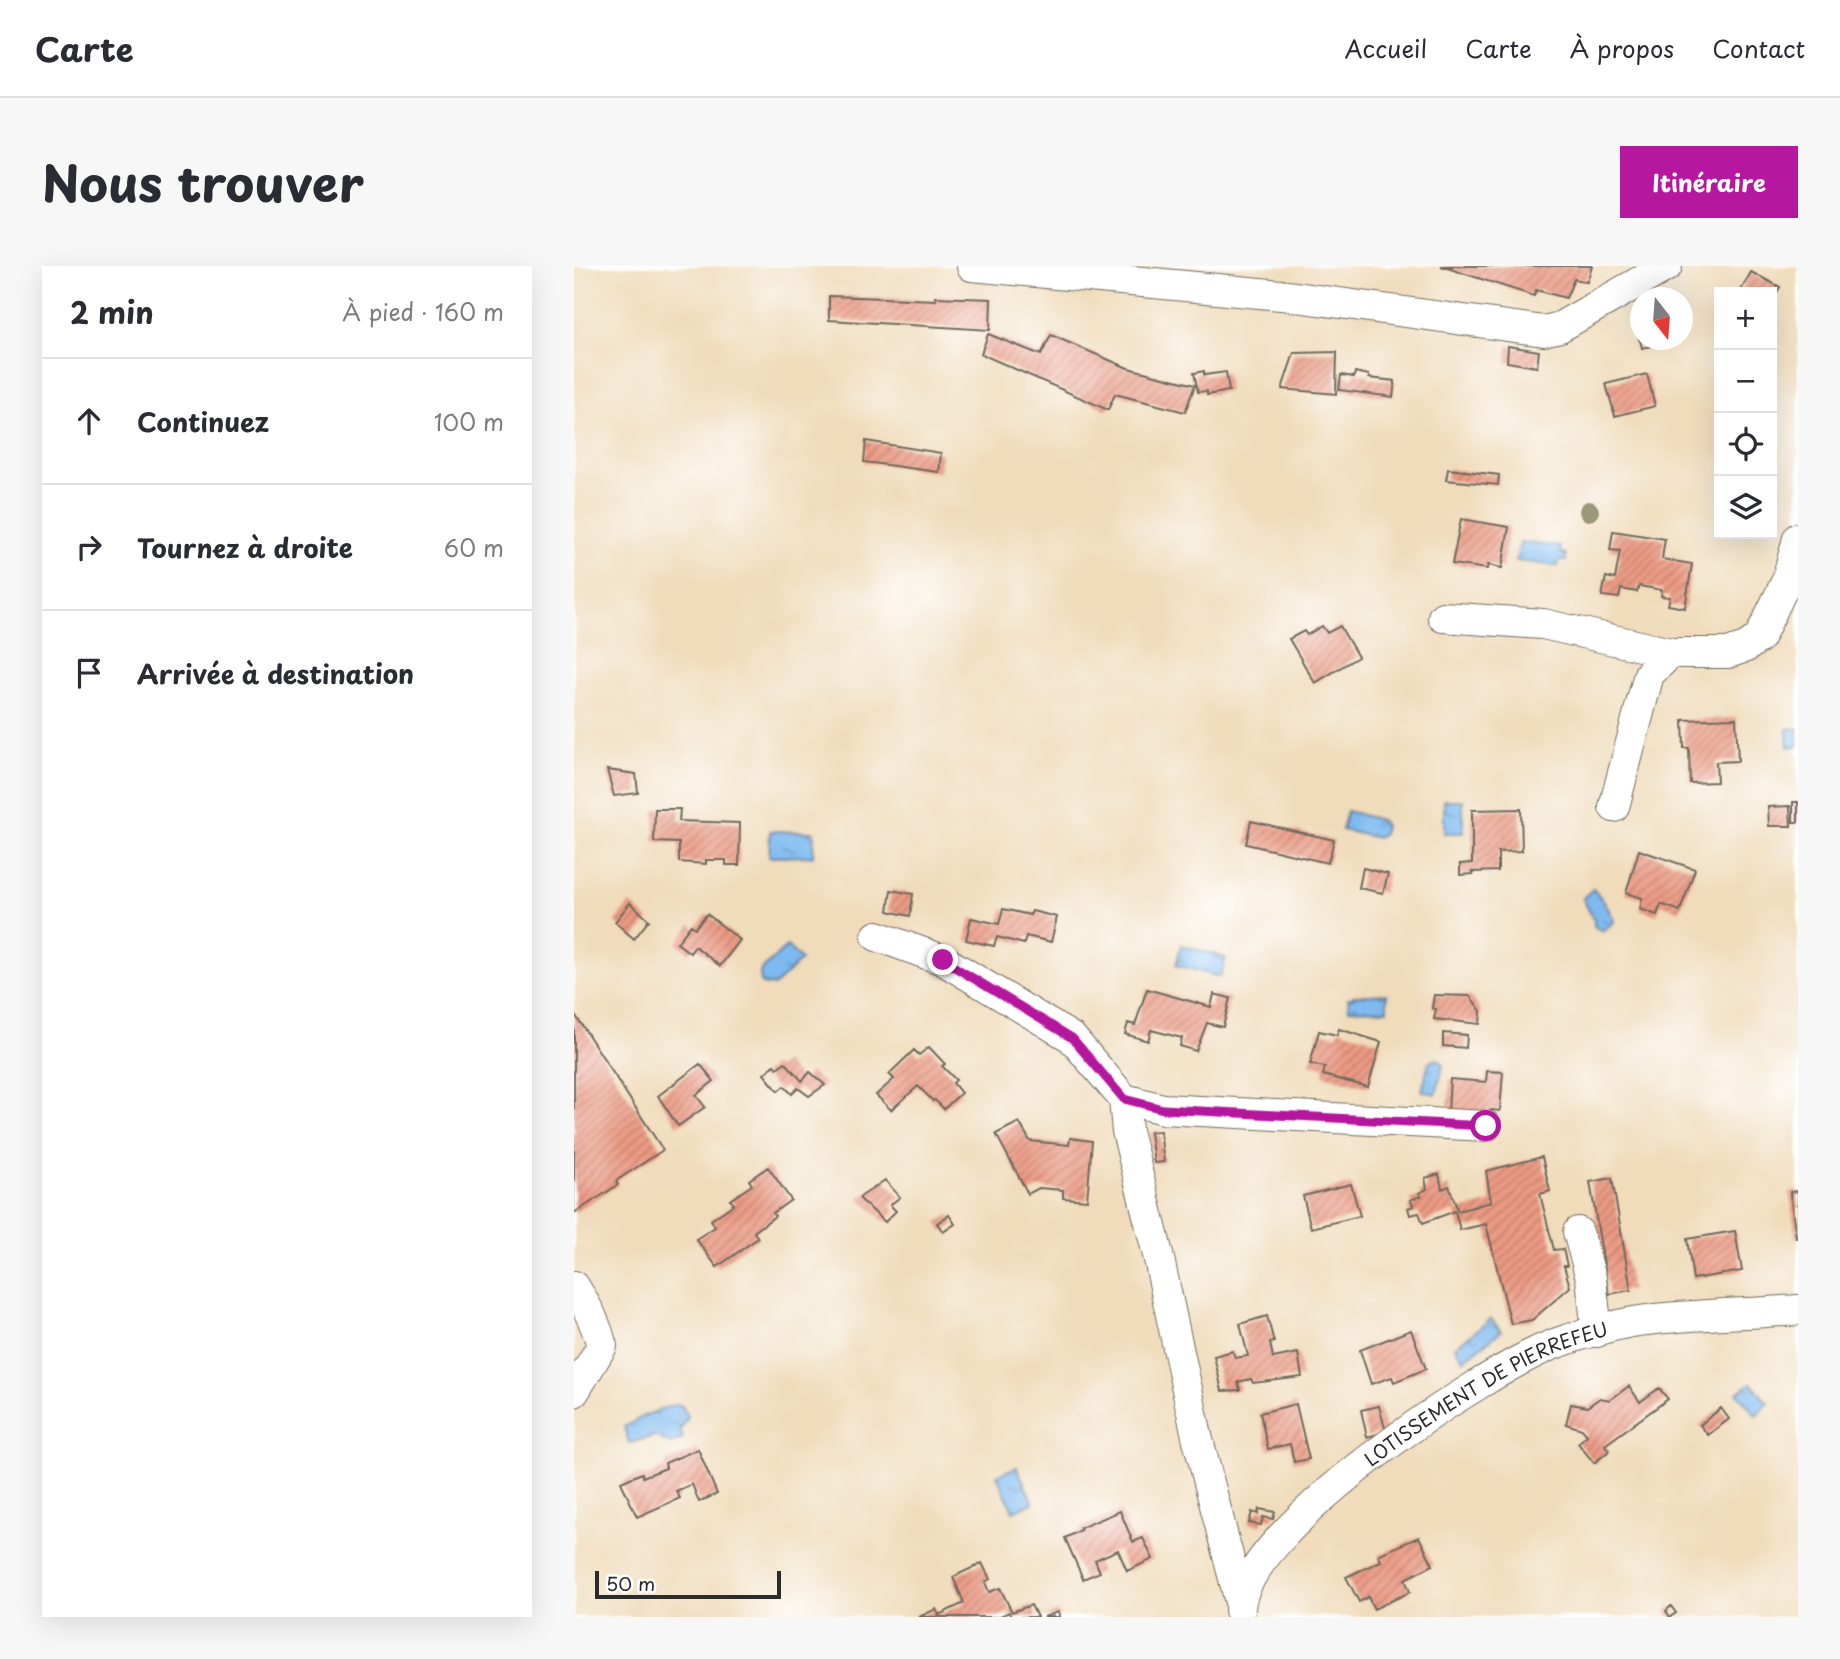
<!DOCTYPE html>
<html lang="fr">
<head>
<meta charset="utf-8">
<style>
	:root { --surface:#fff; --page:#f7f7f7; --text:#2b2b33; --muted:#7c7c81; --line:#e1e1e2; --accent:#b5179e }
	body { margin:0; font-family:"Playpen Sans",sans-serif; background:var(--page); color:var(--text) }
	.controls { position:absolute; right:21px; top:21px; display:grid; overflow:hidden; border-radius:0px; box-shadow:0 7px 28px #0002 }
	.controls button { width:63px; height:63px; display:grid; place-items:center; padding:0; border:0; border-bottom:2px solid var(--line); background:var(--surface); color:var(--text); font:35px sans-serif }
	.compass { position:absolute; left:1056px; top:21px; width:63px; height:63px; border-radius:50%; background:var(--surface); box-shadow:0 7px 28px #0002; rotate:163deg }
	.scale { position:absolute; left:21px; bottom:18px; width:186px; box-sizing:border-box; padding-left:7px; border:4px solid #2b2b2b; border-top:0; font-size:19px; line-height:24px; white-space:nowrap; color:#2b2b2b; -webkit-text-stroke:5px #fff; paint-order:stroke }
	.stop { position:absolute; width:21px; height:21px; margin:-16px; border:5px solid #b5179e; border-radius:50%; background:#fff }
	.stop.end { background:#b5179e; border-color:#fff; box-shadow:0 2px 7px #0008 }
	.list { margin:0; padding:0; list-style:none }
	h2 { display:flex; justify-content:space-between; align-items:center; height:91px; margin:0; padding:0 28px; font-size:30px }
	h2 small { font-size:23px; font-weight:400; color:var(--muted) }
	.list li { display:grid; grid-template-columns:46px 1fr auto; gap:21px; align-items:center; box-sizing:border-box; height:126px; padding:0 28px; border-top:2px solid var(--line) }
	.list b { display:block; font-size:26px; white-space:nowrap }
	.list em { font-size:23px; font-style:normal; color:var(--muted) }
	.icon { flex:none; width:38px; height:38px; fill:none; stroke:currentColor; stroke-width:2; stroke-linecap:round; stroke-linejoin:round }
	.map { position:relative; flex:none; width:1224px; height:1351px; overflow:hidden; border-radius:0px }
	header { display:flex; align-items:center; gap:42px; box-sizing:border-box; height:98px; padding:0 35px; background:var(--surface); border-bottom:2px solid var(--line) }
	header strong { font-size:33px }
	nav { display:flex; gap:38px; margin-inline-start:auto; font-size:24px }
	.intro { display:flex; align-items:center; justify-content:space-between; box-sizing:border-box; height:168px; padding:0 42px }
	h1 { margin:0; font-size:49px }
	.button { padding:18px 32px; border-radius:0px; background:var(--accent); color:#fff; font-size:24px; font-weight:700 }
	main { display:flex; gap:42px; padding:0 42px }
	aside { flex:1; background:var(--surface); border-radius:0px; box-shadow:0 7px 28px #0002 }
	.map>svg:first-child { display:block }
</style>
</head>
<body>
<header>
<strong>Carte</strong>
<nav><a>Accueil</a><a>Carte</a><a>À propos</a><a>Contact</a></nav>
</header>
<div class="intro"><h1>Nous trouver</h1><a class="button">Itinéraire</a></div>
<main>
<aside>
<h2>2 min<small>À pied · 160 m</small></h2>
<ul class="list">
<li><svg class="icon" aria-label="ahead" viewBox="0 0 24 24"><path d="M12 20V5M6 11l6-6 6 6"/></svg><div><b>Continuez</b></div><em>100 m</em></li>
<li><svg class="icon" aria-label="right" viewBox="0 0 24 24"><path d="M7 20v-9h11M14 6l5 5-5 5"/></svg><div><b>Tournez à droite</b></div><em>60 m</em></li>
<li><svg class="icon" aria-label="arrive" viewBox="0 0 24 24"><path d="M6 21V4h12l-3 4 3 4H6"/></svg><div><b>Arrivée à destination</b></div></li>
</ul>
</aside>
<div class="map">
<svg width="1224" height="1351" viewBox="0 0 1224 1351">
	<defs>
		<pattern id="water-ripples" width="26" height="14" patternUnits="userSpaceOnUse" patternTransform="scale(1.75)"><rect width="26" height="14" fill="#7ebaf0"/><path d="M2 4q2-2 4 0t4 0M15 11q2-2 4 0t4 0" fill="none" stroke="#6797c3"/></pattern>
		<pattern id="building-hatch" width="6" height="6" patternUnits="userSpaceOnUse" patternTransform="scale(1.75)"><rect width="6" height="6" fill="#ec9a83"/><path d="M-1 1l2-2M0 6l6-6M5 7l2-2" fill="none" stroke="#bf7e6b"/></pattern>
	</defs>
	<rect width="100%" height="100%" fill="#fff"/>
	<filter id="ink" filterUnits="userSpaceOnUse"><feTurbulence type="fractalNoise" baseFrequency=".0143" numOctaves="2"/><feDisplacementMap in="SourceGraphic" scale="14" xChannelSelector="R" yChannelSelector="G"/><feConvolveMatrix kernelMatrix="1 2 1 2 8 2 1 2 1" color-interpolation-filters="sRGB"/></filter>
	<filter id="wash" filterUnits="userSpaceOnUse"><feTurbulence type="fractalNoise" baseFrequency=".00686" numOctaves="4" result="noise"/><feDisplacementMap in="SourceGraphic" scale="28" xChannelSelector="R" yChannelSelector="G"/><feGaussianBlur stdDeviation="1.57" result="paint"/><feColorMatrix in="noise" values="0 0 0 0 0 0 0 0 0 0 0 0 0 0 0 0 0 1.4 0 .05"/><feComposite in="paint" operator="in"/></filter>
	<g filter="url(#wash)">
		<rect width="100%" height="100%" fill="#f0dcbb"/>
		<path fill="url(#water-ripples)" stroke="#54728e" stroke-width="2" d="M946,276L986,281V286L992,288V295H985L984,300L942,295Z
			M1224,462V480L1214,481L1213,463Z
			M870,534H889V567H870Z
			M773,545L807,554L811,560L809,568L804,572L768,564Z
			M196,565L240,566L239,590L195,591Z
			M1019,623L1030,635L1040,654V656L1028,665L1020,660V654L1010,635L1009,632Z
			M607,679L652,692L646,711L602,699Z
			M213,680L227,694L200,720L187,718L186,706Z
			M813,728V744L775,743L774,732H779V730Z
			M859,793L866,794L869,800L862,828L848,825L855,796Z
			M917,1053L927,1065L890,1094L881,1081Z
			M1177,1117L1194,1137L1182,1149L1163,1127Z
			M102,1138L108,1140L114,1151L106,1164L109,1173L97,1178L82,1170L55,1177L50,1161L72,1149Z
			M443,1201L459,1237L439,1245L423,1209Z"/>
		<g id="blocks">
			<path fill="url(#building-hatch)" d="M867,0H1018L1013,16L1000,13L992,32L962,24L960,30Z
				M1177,6L1206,21L1198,35V26H1166Z
				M255,30L362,34L361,31L417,33L416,64L255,54Z
				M1066,54V72L1065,73L1061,55Z
				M414,68L467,89L477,69L554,102L621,119L611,146L541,128L534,144L407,88Z
				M1066,74H1076L1077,80L1068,82Z
				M934,80L965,85L963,101L933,96Z
				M763,86L762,128L708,123L720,87Z
				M630,105V109L652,106L655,125L633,129V125L624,126L620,107Z
				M781,106L795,109V112L821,115L819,131L765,124L767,109L780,111Z
				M1073,108L1081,140L1041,150L1032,118Z
				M292,175L367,187L365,206L290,196Z
				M874,203L925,209L924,219L872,214Z
				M887,253L935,261L928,302L914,299L913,303L878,298Z
				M1039,265L1091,273L1088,293L1118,298L1111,342L1094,339L1096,331L1087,330L1088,324L1065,320L1063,326L1047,323L1045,332L1028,330L1032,311L1041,313L1046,285L1036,284Z
				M748,360L753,367L766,360L784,391L741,417L715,373L730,365L733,369Z
				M1162,452L1164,495L1142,496L1143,516L1116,517L1115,482H1110L1109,454Z
				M33,504L62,508L64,527L40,530Z
				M1219,536H1224V556H1219Z
				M1216,540L1217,560H1195L1194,541Z
				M81,543H106L105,555L166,557L165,599H152V594H132V598L105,596V577L80,576Z
				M947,543L948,585L924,586V605L898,606L899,608L886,609V598L898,597V544Z
				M677,555L760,574L754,597L672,578Z
				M1065,584L1121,603L1106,645L1087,638L1083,649L1066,643L1068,632L1052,627Z
				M789,602L814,608L809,627L785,622Z
				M317,624L339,628L336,650L314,645Z
				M56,637L75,654L60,673L41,656Z
				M429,643L456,649L458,645L483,651L477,676L452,670L450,678L423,671L420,680L392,674L397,652L425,658Z
				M133,648L166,674L146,700L121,680L116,687L103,677L117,659L121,662Z
				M573,723L637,741L640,728L656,732L649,761L633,757L622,785L606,780L608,772L577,764L574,775L551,768L554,757L561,759Z
				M860,729L896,730L907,745L906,758L860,753L862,743L858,742Z
				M0,747L89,884L42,915L44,919L0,947Z
				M765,763L807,776L794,821L749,809L751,801L736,798L745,765L763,769Z
				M869,767L893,769L892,782L869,780Z
				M355,781L371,798L368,800L382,814L379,817L387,827L370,843L361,834L359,835L344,820L317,844L302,829L320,813L315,808L340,784L345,789Z
				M211,796L228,815L236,806L251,819L235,830L224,822L218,828L210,820L204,825L190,808L200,799L203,802Z
				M126,798L140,815L122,829L131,841L104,860L84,830Z
				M913,805L929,806L926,845L917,844L912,849L874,845L876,813L912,816Z
				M445,856L456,875L495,879L496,872L518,875L513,934L489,932V924L465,922L454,928L422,868Z
				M586,865L590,896L580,897L576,866Z
				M968,891L976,925L966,928L980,984L989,983L993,1000H990L996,1021L958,1054L937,1058L912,958L886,964L881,945L849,957L845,947L836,949L834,942L840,940L836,934L847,930L845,927L853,923L851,912L865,908L868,923L875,920L884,945L917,936L912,905Z
				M194,901L217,934L199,947L201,950L180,966L184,972L143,1001L122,973L141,961L137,954L160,938L156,934L178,919L175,914Z
				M1038,912L1057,1024L1035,1028L1016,916Z
				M311,914L326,931L316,939L322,945L311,956L285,932Z
				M777,918L786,950L737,962L729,930Z
				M1224,925V972H1222L1216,926Z
				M375,949L381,958L369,966L363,957Z
				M1161,965L1168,1005L1119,1013L1113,973Z
				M693,1050L700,1076L696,1077L699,1092L724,1087L728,1111L679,1117L677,1113L664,1116L666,1124L648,1125L640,1090L659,1085L661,1092L674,1090L666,1058Z
				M837,1064L852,1103L820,1116L818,1111L797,1118L786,1084Z
				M1055,1120L1066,1136L1085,1122L1094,1133L1031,1179L1035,1185L1020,1197L1004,1177L1013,1169L1008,1163L992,1158L997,1138L1013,1141L1026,1132L1036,1134Z
				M722,1138L735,1193L720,1196L716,1178L694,1183L686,1147Z
				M805,1140L812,1166L793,1171L787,1144Z
				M1147,1142L1155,1153L1134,1169L1126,1159Z
				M124,1183L143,1228L125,1236L118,1218L102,1225L106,1232L63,1251L47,1216L68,1207L69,1211L92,1202L91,1197Z
				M685,1243L701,1246L699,1253L689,1251L687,1259L675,1257L678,1246L684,1248Z
				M546,1245L559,1276L569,1272L579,1293L553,1305L544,1284L521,1294L526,1306L509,1313L491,1272L507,1264L506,1262Z
				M845,1271L859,1299L831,1313L836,1326L800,1343L794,1331L785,1336L772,1311L807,1295L804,1289Z
				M408,1297L416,1313L411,1316L415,1326L426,1322L438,1346L457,1339L463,1351H437L435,1346L424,1351H345L362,1343L365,1349L390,1337L379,1311Z
				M1097,1340L1102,1347L1096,1351L1092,1345Z
				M484,1346L486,1351H470Z"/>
		</g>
	</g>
	<g filter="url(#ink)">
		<use href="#blocks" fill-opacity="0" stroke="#70695d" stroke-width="2"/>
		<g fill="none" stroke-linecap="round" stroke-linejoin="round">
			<defs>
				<g id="minor">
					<path d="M398,0L707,29L970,65L986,61L1093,0"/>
					<path d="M869,351L969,358L1097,387H1154L1172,381L1185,372L1213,314L1224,272"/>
					<path d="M1040,541L1075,408L1097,387"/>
					<path d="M303,670L369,694L498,772L550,833L553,865L585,993L623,1170L666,1336"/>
					<path d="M550,833L589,843L912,860"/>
					<path d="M1004,966L1017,1012L1023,1066"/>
					<path d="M0,1020C13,1039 22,1057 28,1080L0,1126"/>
					<path id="s1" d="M666,1344C667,1265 912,1103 983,1077C1005,1069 1042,1058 1065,1055C1117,1048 1171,1048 1224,1044"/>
				</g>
			</defs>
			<use href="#minor" stroke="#70695d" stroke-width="32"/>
			<use href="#minor" stroke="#fff" stroke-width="30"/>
		</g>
		<circle fill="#9b9779" cx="1015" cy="245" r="10"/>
	</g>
	<g fill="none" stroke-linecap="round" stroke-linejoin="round" filter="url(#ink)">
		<path stroke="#b5179e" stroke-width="9" d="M369,694L498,772L550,833L589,843L912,860"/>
	</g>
	<g text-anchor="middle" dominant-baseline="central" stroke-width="6" stroke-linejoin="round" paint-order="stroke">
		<g font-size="19" fill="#2b2b2b" stroke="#fff">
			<text stroke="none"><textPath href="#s1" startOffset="338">LOTISSEMENT DE PIERREFEU</textPath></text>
		</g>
	</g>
</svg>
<div class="controls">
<button>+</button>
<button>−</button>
<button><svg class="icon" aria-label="locate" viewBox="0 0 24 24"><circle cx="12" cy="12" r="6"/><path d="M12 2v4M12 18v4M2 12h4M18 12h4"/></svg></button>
<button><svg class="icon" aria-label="layers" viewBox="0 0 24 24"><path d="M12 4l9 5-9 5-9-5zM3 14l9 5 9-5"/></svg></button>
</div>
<svg class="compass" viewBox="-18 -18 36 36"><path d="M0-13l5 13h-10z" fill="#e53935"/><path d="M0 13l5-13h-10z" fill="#7c7c81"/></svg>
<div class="scale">50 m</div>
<div class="stop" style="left:912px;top:860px"></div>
<div class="stop end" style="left:369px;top:694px"></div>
</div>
</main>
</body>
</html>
